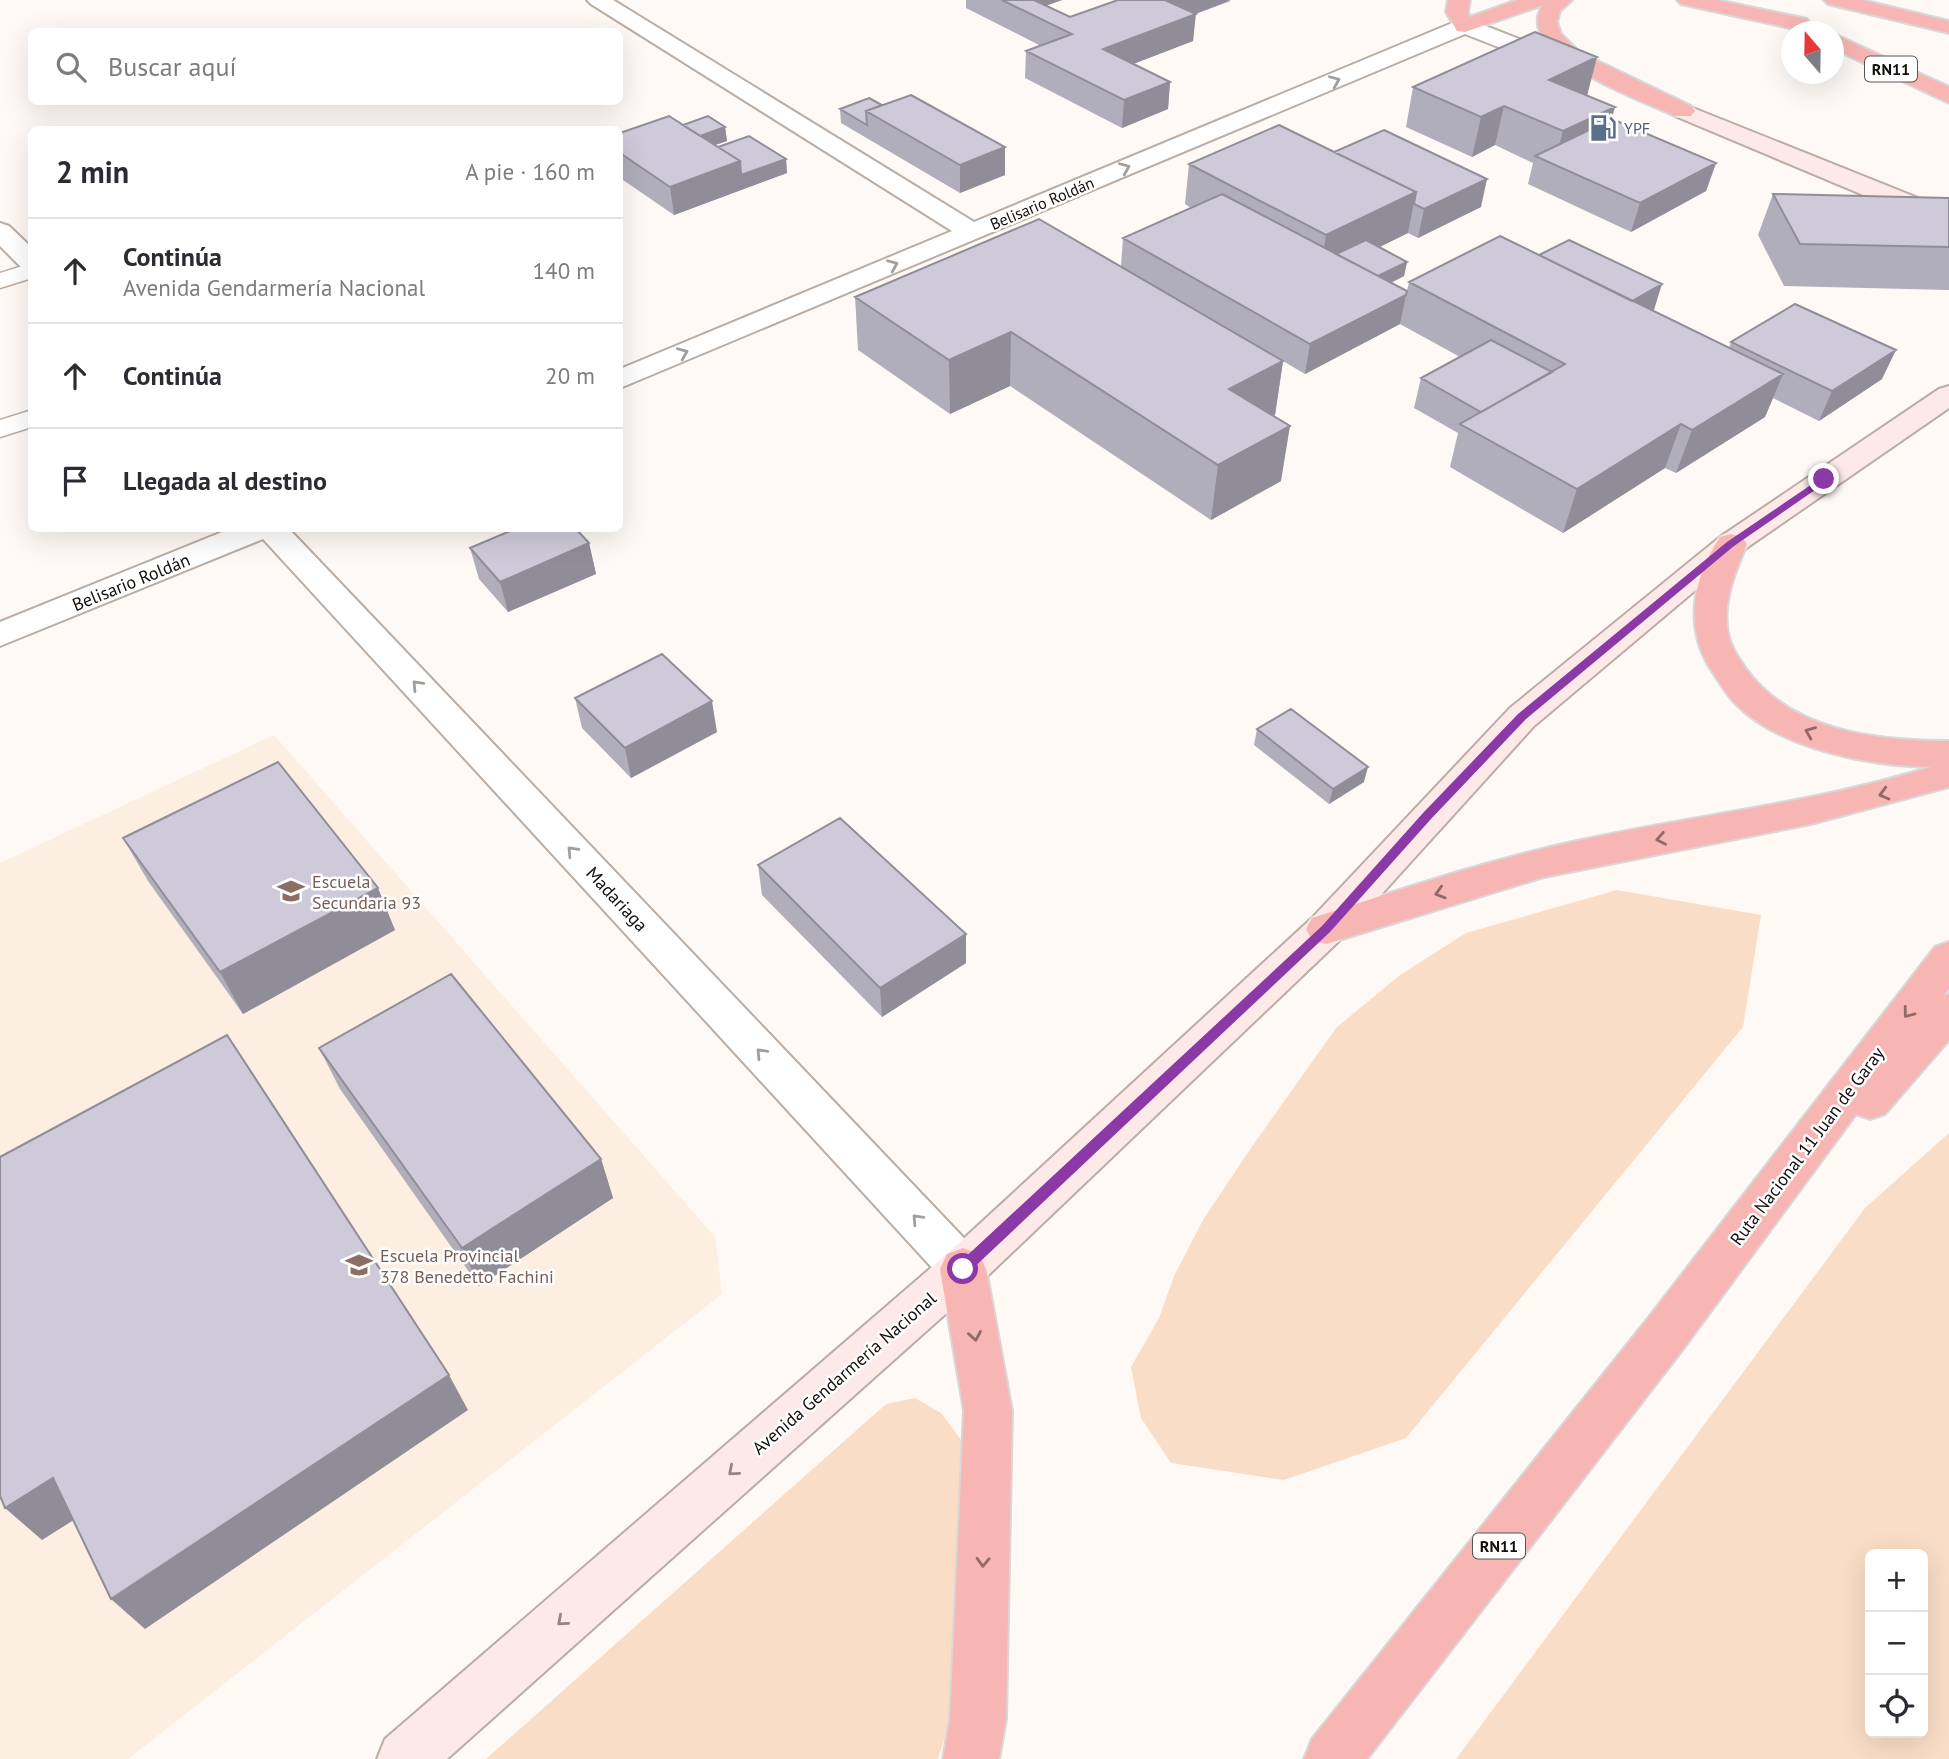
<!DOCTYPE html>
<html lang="es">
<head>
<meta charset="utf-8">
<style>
	:root { --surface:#fff; --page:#f7f7f7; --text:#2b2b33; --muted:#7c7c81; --line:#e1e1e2 }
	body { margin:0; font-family:"PT Sans",sans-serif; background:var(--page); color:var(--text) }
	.controls { position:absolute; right:21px; bottom:21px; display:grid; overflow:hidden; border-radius:10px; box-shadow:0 7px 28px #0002 }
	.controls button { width:63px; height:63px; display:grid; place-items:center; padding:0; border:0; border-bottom:2px solid var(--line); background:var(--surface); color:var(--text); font:35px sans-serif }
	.compass { position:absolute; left:1781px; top:21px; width:63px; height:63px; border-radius:50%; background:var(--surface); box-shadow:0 7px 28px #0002; rotate:340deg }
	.stop { position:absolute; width:21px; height:21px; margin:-16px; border:5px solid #8c39a8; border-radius:50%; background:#fff }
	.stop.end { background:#8c39a8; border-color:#fff; box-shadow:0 2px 7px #0008 }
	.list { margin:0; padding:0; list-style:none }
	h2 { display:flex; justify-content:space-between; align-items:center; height:91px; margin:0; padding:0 28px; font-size:30px }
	h2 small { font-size:23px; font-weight:400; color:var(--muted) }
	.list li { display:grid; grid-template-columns:46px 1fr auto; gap:21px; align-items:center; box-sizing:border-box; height:105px; padding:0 28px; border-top:2px solid var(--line) }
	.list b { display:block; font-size:26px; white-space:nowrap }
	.list p { margin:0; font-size:23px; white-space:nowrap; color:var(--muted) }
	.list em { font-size:23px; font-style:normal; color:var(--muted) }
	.icon { flex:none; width:38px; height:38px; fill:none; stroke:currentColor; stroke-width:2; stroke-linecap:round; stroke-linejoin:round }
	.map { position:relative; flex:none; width:1949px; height:1759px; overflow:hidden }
	.search { position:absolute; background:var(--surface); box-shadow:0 7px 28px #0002; left:28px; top:28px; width:595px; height:77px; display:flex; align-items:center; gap:18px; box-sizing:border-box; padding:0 24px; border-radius:10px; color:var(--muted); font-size:26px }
	.panel { position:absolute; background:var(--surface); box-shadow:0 7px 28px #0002; left:28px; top:126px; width:595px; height:406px; border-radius:10px }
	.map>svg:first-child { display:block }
</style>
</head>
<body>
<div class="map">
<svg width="1949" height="1759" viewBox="0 0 1949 1759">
	<rect width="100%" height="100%" fill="#fff9f5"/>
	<path fill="#fceee0" d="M274,735L715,1237L722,1294L128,1759H0V863Z"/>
	<path fill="#faddc6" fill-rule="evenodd" d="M1617,890L1761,915L1743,1027L1406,1438L1284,1480L1171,1463L1141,1418L1131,1367L1159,1318L1174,1276L1203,1220L1251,1148L1336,1028L1400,975L1466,933Z
		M1949,1133V1759H1456L1865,1208ZM1870,1554H1923V1733H1870Z
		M915,1398L941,1413L968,1449L961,1687L938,1759H486L886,1404Z"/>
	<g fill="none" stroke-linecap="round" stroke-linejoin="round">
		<defs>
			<path id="lane" d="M32,263V278L0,288V273Z
				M32,410V427L0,437V420Z"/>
			<path id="street" d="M587,0H613L974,222L1457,21H1473L1565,57L1568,62L1565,67H1549L1465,34L620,388V369L952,231L591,4Z
				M0,223L9,226L32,248V271L23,269L0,246Z
				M232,528H288L979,1254L986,1269L979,1284L963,1290L947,1284L263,539L0,646V622Z"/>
			<path id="secondary" d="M1683,104L1943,208L1949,212V231L1675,116L1671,111L1675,106Z
				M1949,386V408L1742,551L1534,726L1340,940L979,1284L447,1759H377L385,1739L947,1254L1312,918L1510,708L1720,537L1939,389Z"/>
			<path id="highway" d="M1448,0H1470L1468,12L1470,17L1517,0H1572L1560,11L1557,22L1561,34L1579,52L1691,106L1695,111L1691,116H1675C1641,100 1510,54 1543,5L1465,32L1457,31L1446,12Z
				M1677,0H1717L1807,19L1810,24L1807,29L1799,30L1681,4Z
				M1824,0H1862L1949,21V33L1828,4Z
				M1834,34L1949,87V103L1834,49Z
				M1731,534L1742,537L1747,544C1736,570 1724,597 1727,626C1728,643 1737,656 1746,669C1792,732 1877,741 1949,741V787L1811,824L1544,877L1326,944L1312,940L1306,929L1312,918C1400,890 1487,860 1577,841C1695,815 1815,803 1931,767C1870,766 1779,749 1735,703C1725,693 1718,680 1710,668C1684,626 1693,578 1720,537Z
				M1949,942V988L1943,996L1949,994V1040L1885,1114L1870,1119L1856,1114L1683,1349L1367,1759H1304L1312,1739L1649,1317L1935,947Z
				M963,1248L979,1254L986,1269L1012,1411L1006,1719L999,1759H943L950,1719L964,1411L940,1269L947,1254Z"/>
		</defs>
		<use href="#lane" stroke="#baada3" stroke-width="3"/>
		<use href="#street" stroke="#baada3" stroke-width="4"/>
		<use href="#secondary" stroke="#baada3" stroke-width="4"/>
		<use href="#highway" stroke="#d9d8d8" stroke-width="4"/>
		<use href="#lane" fill="#fff" fill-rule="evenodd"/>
		<use href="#street" fill="#fff" fill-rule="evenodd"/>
		<use href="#secondary" fill="#fde9e8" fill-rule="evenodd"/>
		<use href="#highway" fill="#f7b5b4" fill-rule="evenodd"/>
	</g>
	<path fill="#b1aebb" d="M966,0H1062L1046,6L1070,17L1231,1L1195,14L1193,41L1133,64L1170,82L1168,109L1122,128L1025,78L1026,51L1041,46L966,8Z
		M1413,87L1587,95L1612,119L1716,163L1706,191L1631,232L1528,184L1533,163L1495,145L1472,157L1406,127Z
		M869,98L1005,175L960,193L841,123L840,109Z
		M683,125L725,127L727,141L715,145L718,147L786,159L787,173L674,215L620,178V133Z
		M1334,152L1481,207L1418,238L1408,233L1379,247L1407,262L1404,276L1391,283L1407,291L1409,282L1653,311L1729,348L1731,342L1882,379L1819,421L1773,398L1765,417L1676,473L1665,468L1563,533L1450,467L1458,433L1414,408L1421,378L1460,357L1400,324L1305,374L1283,361L1275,415L1273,416L1281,481L1211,520L1010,386L950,414L858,350L855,297L1121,266L1123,238L1191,208L1185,204L1189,164Z
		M1773,194L1949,198V290L1784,286L1758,235Z
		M589,543L596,574L508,612L479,579L470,548Z
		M575,698L717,732L631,778L582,728Z
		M1257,729L1364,782L1329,804L1254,745Z
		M123,838L395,930L243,1014L148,881Z
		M758,865L966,934V963L882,1017L762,895Z
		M319,1048L601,1159L613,1198L479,1286L340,1089Z"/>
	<path fill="#908d98" d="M1024,0H1062L1027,12Z
		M1164,0H1231L1162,27Z
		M1196,14L1193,41L1102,76L1103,49Z
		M1597,57L1587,96L1549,80Z
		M1170,82L1168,109L1122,128L1124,100Z
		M1504,106L1495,145L1472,157L1481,117Z
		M1615,107L1604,147L1554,165L1563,131Z
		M725,127L727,141L689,154L688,140Z
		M1005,147V175L960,193V165Z
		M786,159L787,173L674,215L670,187L740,161Z
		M1716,163L1706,191L1631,232L1640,203Z
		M1487,179L1481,207L1418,238L1424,209Z
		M1416,192L1408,233L1335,269L1322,262L1326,235Z
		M1407,262L1404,276L1360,298L1363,284Z
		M1662,284L1653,313L1618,309Z
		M1406,295L1400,324L1305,374L1310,344Z
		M1011,332L1010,386L950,414L949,360Z
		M1896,350L1882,379L1819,421L1832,391Z
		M1283,361L1275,415L1222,443L1229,389Z
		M1783,374L1765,417L1676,473L1692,430Z
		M1681,424L1665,468L1563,533L1577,489Z
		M1290,426L1281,481L1211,520L1218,465Z
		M589,543L596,574L508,612L500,582Z
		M712,701L717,732L631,778L625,748Z
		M1368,767L1364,782L1329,804L1333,789Z
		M378,888L395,930L243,1014L220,972Z
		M966,934V963L882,1017L880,988Z
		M601,1159L613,1198L479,1286L462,1248Z
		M449,1375L468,1410L145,1629L111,1599Z
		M53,1478L88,1511L42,1540L5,1508Z"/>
	<path fill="#cecad9" stroke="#908d98" stroke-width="2" d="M1002,0H1034L1070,17L1118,0H1165L1196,14L1103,49L1170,82L1124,100L1026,51L1072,34Z
		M1535,32L1597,57L1549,80L1615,107L1563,131L1504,106L1481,117L1413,87Z
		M911,95L1005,147L960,165L866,111Z
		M869,98L882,105L866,111L867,125L840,109Z
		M669,116L740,161L670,187L620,153V133Z
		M708,116L725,127L700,136L683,125Z
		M1612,119L1716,163L1640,203L1535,156Z
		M1279,125L1416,192L1326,235L1189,164Z
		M1384,130L1487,179L1424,209L1414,204L1416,192L1334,152Z
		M749,136L786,159L741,175L740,161L718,147Z
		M1222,194L1407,291L1406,295L1310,344L1123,238Z
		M1773,194L1949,198V247L1800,244Z
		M1039,219L1283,361L1229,389L1290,426L1218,465L1011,332L949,360L855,297Z
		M1500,236L1783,374L1692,430L1681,424L1577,489L1460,424L1565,364L1409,282Z
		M1366,240L1407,262L1378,276L1336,254Z
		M1569,240L1662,284L1632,301L1539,255Z
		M1795,304L1896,350L1832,391L1731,342Z
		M1491,340L1552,372L1481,412L1421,378Z
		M517,528H575L589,543L500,582L470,548Z
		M662,654L712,701L625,748L575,698Z
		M1291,709L1368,767L1333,789L1257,729Z
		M278,762L378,888L220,972L123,838Z
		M840,818L966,934L880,988L758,865Z
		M451,974L601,1159L462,1248L319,1048Z
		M227,1035L449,1375L111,1599L53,1478L5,1508L0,1496V1157Z"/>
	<defs><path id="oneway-chevron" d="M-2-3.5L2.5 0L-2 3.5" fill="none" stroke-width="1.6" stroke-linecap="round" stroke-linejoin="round" transform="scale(1.75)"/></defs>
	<g stroke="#a19f9d">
		<use href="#oneway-chevron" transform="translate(1335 81) rotate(-23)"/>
		<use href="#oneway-chevron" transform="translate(1125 168) rotate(-23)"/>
		<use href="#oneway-chevron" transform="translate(893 265) rotate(-23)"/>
		<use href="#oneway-chevron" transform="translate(683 353) rotate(-23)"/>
		<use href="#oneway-chevron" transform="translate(417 685) rotate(-133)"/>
		<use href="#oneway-chevron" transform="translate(572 851) rotate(-133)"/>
		<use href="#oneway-chevron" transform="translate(761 1053) rotate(-133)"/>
		<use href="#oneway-chevron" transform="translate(917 1219) rotate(-133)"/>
	</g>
	<g stroke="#906a68">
		<use href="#oneway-chevron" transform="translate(1810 732) rotate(-158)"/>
		<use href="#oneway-chevron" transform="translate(1884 794) rotate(165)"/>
		<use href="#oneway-chevron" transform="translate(1661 839) rotate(169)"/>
		<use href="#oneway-chevron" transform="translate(1440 893) rotate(163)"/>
		<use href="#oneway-chevron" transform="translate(1908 1013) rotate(127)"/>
		<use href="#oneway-chevron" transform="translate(975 1336) rotate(80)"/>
		<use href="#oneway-chevron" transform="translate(983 1562) rotate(92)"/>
	</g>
	<g stroke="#948685">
		<use href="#oneway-chevron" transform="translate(733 1471) rotate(139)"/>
		<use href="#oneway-chevron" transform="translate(562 1621) rotate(139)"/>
	</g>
	<path fill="#8c39a8" d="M1824,476L1829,479L1828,481L1734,546L1526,719L1431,819L1330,932L968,1273H958V1264L1322,926L1423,813L1518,714L1727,542Z"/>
	<defs>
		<symbol id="fuel-bare" viewBox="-9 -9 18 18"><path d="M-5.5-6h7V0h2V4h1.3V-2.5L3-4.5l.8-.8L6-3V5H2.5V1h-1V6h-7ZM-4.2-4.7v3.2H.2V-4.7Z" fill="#5c6f8a" stroke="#fff" stroke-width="2.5" paint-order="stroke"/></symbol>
		<symbol id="school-bare" viewBox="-9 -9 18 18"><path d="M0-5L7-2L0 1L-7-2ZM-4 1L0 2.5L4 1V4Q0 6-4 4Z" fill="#8d6e63" stroke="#fff" stroke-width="2.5" paint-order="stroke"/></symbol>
	</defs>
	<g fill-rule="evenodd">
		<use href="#fuel-bare" x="1584" y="109" width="38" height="38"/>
		<use href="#school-bare" x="272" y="872" width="38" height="38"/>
		<use href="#school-bare" x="340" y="1246" width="38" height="38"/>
	</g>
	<g text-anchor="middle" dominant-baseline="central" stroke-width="5" stroke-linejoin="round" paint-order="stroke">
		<g fill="#fff" stroke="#5a5654" stroke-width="2">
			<rect x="1865" y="56.5" width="52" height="25" rx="5"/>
			<rect x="1473" y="1533.5" width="52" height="25" rx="5"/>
		</g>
		<g font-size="16" font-weight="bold" fill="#130e0b">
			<text x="1891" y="69">RN11</text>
			<text x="1499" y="1546">RN11</text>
		</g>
		<g font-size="16" fill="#4e5e75" stroke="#fff" text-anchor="start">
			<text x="1624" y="128">YPF</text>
		</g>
		<g font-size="16" fill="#130e0b" stroke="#fff">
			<text transform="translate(1042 203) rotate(-23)">Belisario Roldán</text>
		</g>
		<g font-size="18" fill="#130e0b" stroke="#fff">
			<text transform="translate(131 582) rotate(-22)">Belisario Roldán</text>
			<text transform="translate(617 899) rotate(47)">Madariaga</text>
			<text transform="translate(1807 1146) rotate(-53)">Ruta Nacional 11 Juan de Garay</text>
			<text transform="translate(844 1373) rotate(-41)">Avenida Gendarmería Nacional</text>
		</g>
		<g font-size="18" fill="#785e54" stroke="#fff" text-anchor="start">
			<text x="312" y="881">Escuela<tspan x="312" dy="21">Secundaria 93</tspan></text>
			<text x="380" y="1255">Escuela Provincial<tspan x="380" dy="21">378 Benedetto Fachini</tspan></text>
		</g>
	</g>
</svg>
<div class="controls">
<button>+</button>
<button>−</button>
<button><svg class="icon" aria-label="locate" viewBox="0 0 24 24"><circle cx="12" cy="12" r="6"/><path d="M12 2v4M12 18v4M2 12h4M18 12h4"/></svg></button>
</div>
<svg class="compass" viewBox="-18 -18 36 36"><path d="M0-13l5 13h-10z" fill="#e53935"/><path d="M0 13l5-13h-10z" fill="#7c7c81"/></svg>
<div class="stop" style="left:963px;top:1269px"></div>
<div class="stop end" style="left:1824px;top:479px"></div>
<div class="search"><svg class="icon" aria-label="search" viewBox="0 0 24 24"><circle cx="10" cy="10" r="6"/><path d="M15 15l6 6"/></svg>Buscar aquí</div>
<section class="panel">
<h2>2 min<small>A pie · 160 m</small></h2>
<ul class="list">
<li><svg class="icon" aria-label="ahead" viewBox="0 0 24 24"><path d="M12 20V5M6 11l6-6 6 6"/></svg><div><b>Continúa</b><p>Avenida Gendarmería Nacional</p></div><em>140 m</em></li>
<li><svg class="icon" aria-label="ahead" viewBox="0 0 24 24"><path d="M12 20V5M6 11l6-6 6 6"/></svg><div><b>Continúa</b></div><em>20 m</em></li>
<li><svg class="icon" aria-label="arrive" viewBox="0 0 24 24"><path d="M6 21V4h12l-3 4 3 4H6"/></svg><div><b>Llegada al destino</b></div></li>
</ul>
</section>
</div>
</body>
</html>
